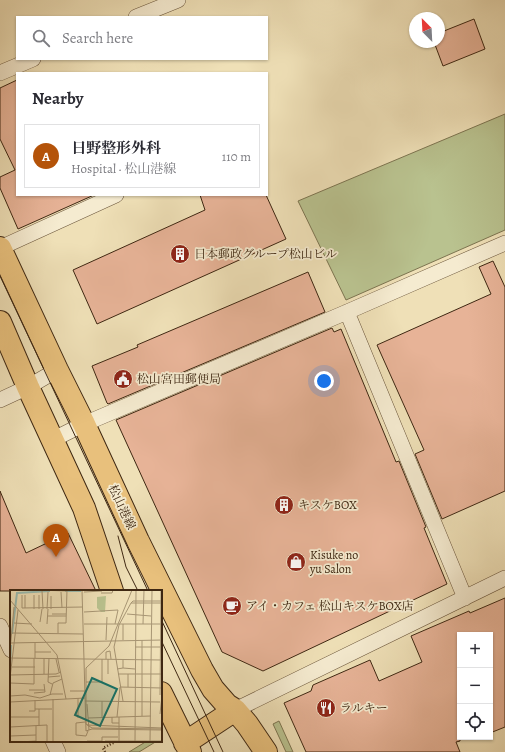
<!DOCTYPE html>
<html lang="en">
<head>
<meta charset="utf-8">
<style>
	:root { --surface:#fff; --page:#f2f2f3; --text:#2b2b33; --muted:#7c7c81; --line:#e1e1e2; --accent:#b45309 }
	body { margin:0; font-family:Alegreya,"Noto Serif JP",serif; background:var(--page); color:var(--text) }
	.controls { position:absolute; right:12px; bottom:12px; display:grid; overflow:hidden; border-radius:0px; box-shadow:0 1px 3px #0004 }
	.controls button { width:36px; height:36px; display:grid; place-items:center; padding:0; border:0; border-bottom:1px solid var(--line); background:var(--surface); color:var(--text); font:20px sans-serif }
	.compass { position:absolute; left:409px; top:12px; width:36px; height:36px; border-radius:50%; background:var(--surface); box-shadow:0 1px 3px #0004; rotate:336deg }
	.you { position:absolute; left:324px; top:381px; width:14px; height:14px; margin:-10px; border:3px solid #fff; border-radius:50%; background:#1a73e8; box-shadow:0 0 0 6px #1a73e833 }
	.badge { display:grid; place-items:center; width:26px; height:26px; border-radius:50%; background:var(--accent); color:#fff; font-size:13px; font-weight:700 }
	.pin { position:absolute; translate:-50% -33px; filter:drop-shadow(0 1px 2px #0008) }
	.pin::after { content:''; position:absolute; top:21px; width:14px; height:12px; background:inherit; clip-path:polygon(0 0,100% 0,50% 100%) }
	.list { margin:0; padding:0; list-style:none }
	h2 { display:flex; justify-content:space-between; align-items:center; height:52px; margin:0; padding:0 16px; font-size:17px }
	h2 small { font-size:13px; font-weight:400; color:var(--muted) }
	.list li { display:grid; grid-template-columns:26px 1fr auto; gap:12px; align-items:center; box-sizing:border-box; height:64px; margin:0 8px 8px; padding:0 8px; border:1px solid var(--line); border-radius:0px }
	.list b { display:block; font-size:15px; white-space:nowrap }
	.list p { margin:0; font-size:13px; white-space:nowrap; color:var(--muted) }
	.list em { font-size:13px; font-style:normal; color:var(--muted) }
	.icon { flex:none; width:22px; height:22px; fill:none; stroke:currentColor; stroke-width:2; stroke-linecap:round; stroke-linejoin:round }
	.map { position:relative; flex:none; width:505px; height:752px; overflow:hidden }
	.search { position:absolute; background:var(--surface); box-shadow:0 1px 3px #0004; left:16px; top:16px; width:252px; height:44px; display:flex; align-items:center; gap:10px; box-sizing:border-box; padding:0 14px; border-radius:0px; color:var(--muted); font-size:15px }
	.panel { position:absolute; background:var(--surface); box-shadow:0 1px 3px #0004; left:16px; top:72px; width:252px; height:124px; border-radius:0px }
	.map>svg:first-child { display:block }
</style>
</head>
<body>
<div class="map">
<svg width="505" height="752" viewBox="0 0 505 752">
	<rect width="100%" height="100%" fill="#efe0b7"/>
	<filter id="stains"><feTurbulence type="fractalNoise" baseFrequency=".005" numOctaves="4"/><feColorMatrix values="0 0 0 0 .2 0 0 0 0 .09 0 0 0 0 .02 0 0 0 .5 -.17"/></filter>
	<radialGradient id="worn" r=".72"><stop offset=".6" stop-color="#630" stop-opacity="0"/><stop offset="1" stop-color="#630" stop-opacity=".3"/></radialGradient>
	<path fill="#b9c28f" stroke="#7c7450" d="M505,114V230L346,300L298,201Z
		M279,721L293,752H286L273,724Z
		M147,741H157L139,752H129Z"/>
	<path fill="#e7b397" stroke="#3e2712" d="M474,19L485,49L443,66L434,42H439V33Z
		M17,80V195H94L18,229L0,188V177L15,170L0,139V88Z
		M200,195H266L286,239L97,324L73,270L205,210Z
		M493,261L505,287V491L442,519L415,454L424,450L377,345L491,294L479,267Z
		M308,272L325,312L108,404L107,403L92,366L138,347L137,345Z
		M332,328L334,332L341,329L396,462L399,461L426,527L424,528L447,584L263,671L222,652L116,420Z
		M0,491L26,553L68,533L96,591H0Z
		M505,598V727L490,733V635H460V741L456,742L460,752H306L284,703L311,691L313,685L370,660L379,681L422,662L411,636L469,611L470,613Z"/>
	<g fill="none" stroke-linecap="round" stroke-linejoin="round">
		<defs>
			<path id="street" d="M136,17L178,0
				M0,73L33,59
				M0,248L116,195
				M347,312L465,598
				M0,400L28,387L57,370
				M52,440L84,424L347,312L505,243
				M0,626L11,650
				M235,710L505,578
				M53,741L58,752"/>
			<path id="primary" d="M0,248L57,370L84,424L138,541L202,670L213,689L227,705L235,710L247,724L266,752
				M0,322L28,387L84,508L112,591
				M161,693L190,752
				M185,743L235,710"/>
		</defs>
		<use href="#street" stroke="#6a553b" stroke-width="16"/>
		<use href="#primary" stroke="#3e2712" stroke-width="24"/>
		<path stroke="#3e2712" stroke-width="2.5" stroke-dasharray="1 2" stroke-linecap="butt" d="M105,752L103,748L117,741"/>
		<use href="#street" stroke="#f5ebd0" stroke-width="15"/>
		<use href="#primary" stroke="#e8c07c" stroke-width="22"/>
		<path stroke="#3e2712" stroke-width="1" d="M0,276L148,591
			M118,536L126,567L138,591
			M161,619L223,752
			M161,640L214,752"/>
	</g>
	<defs>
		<symbol id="building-disc" viewBox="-11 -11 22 22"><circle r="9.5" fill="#8f2418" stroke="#f5ebd0"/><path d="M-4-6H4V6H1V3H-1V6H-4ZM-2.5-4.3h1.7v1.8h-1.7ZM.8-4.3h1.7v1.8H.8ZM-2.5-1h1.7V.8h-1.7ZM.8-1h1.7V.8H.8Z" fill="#fff"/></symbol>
		<symbol id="civic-disc" viewBox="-11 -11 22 22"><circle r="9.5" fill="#8f2418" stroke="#f5ebd0"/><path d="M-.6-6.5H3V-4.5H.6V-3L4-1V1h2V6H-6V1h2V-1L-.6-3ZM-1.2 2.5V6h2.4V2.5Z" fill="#fff"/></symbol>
		<symbol id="shop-disc" viewBox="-11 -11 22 22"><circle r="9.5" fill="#8f2418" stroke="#f5ebd0"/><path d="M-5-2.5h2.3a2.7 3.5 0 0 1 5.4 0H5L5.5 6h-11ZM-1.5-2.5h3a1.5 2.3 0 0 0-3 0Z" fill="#fff"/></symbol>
		<symbol id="cafe-disc" viewBox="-11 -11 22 22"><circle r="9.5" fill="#8f2418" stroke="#f5ebd0"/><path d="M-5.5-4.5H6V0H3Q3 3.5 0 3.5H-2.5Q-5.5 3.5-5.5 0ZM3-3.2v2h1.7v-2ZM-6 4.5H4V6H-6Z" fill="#fff"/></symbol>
		<symbol id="restaurant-disc" viewBox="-11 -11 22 22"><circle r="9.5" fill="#8f2418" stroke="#f5ebd0"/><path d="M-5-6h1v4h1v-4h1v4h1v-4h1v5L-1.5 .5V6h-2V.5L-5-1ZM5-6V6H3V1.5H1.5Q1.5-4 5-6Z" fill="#fff"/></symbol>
	</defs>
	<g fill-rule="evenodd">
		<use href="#building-disc" x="169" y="243" width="22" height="22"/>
		<use href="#civic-disc" x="112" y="368" width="22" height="22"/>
		<use href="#building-disc" x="273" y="494" width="22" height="22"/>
		<use href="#shop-disc" x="285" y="551" width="22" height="22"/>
		<use href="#cafe-disc" x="221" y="595" width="22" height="22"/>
		<use href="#restaurant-disc" x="315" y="697" width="22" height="22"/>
	</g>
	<g text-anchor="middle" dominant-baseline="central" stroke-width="3.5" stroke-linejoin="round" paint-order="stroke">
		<g font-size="12" fill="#3e2712" stroke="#f5ebd0" text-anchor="start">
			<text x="194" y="254">日本郵政グループ松山ビル</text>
			<text x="137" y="379">松山宮田郵便局</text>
			<text x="298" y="505">キスケBOX</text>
			<text x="310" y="555">Kisuke no<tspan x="310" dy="14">yu Salon</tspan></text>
			<text x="246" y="606">アイ・カフェ 松山キスケBOX店</text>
			<text x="340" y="708">ラルキー</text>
		</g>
		<g font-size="12" fill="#3e2712" stroke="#f5ebd0">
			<text transform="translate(122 507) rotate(65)">松山港線</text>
		</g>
	</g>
	<g transform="translate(10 590)">
		<rect width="152" height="152" fill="#efe0b7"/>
		<path d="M96,6L95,22H91L87,18V7Z" fill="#b9c28f"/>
		<path fill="none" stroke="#9abdb2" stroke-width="2" d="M55,1H71M2,44L7,3L40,1M0,79L1,55"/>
		<path fill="none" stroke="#a89675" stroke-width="1" d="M26,0L57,1M72,0L76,141L82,139L152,140M122,0L99,56L76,78V134L82,138L152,139M32,1L33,19M51,2L52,18M74,2L92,1M91,3H102L103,0M12,5V18L73,17M15,5V18M41,6V19M0,10L47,65L56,109M121,13L123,11H152M121,13H152M24,19V5M29,19V5M37,19L38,2M74,22L108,20L105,34M42,24H56M117,24L141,26M38,26H56M30,32L32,19M4,33L22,34M37,34L38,19M74,34H152M133,34L134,0M2,43L73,44M48,43V33H56L57,0M96,50L97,27M113,50V34M132,50V126M0,53L152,50M125,57H152M0,61L4,17M25,62H41M0,68L152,70M25,68V52M34,68V84M39,68L38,92L42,94M46,69L49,82M96,69V62L100,61L101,69M98,69V84M2,77H25M113,78L125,79M107,79L113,78V69M108,84H152M0,85L46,84L51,82M38,87L50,86M0,88L8,20M76,92H92V69M0,93L24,94V68M118,97V84M19,100H35M60,101H75M24,103L35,102L34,94M40,105L43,93L52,89M150,105L151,0M0,106L15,105L30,108L42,104H53M68,108V128M43,109V152M75,111L150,112M113,111L104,57L109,35L121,13M0,112L75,108M77,114L79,140M25,119H42M29,119V136M19,121H25V110M150,124L152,105M0,127H29M102,127V133H109M107,127L110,97L152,98M78,128L141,126M92,128V111M75,132L66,133V145L76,146L78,141M77,135L152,138M0,137L37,135V152M0,146L26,145M26,151V136M77,151H92M95,151H152M10,152L26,151M92,152V147H108M109,152V127M125,152L126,0M140,152L142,0"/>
		<path fill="#0f766e" fill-opacity="0.15" stroke="#0f766e" stroke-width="2" d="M82,88L107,99L90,136L65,125Z"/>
		<rect width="152" height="152" fill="none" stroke="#3e2712" stroke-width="2"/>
	</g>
	<rect width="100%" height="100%" filter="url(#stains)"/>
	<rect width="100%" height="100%" fill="url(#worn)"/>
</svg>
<div class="controls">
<button>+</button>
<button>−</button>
<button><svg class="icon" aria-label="locate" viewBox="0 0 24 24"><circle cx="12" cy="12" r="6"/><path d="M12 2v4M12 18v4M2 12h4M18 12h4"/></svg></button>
</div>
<svg class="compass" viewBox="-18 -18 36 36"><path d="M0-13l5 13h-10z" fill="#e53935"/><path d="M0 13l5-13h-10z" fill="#7c7c81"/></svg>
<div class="you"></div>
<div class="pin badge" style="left:56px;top:557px">A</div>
<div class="search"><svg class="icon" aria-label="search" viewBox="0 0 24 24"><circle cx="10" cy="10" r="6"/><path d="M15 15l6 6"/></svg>Search here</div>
<section class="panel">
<h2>Nearby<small></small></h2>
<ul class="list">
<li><span class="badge">A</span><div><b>日野整形外科</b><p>Hospital · 松山港線</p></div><em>110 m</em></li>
</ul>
</section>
</div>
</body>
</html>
